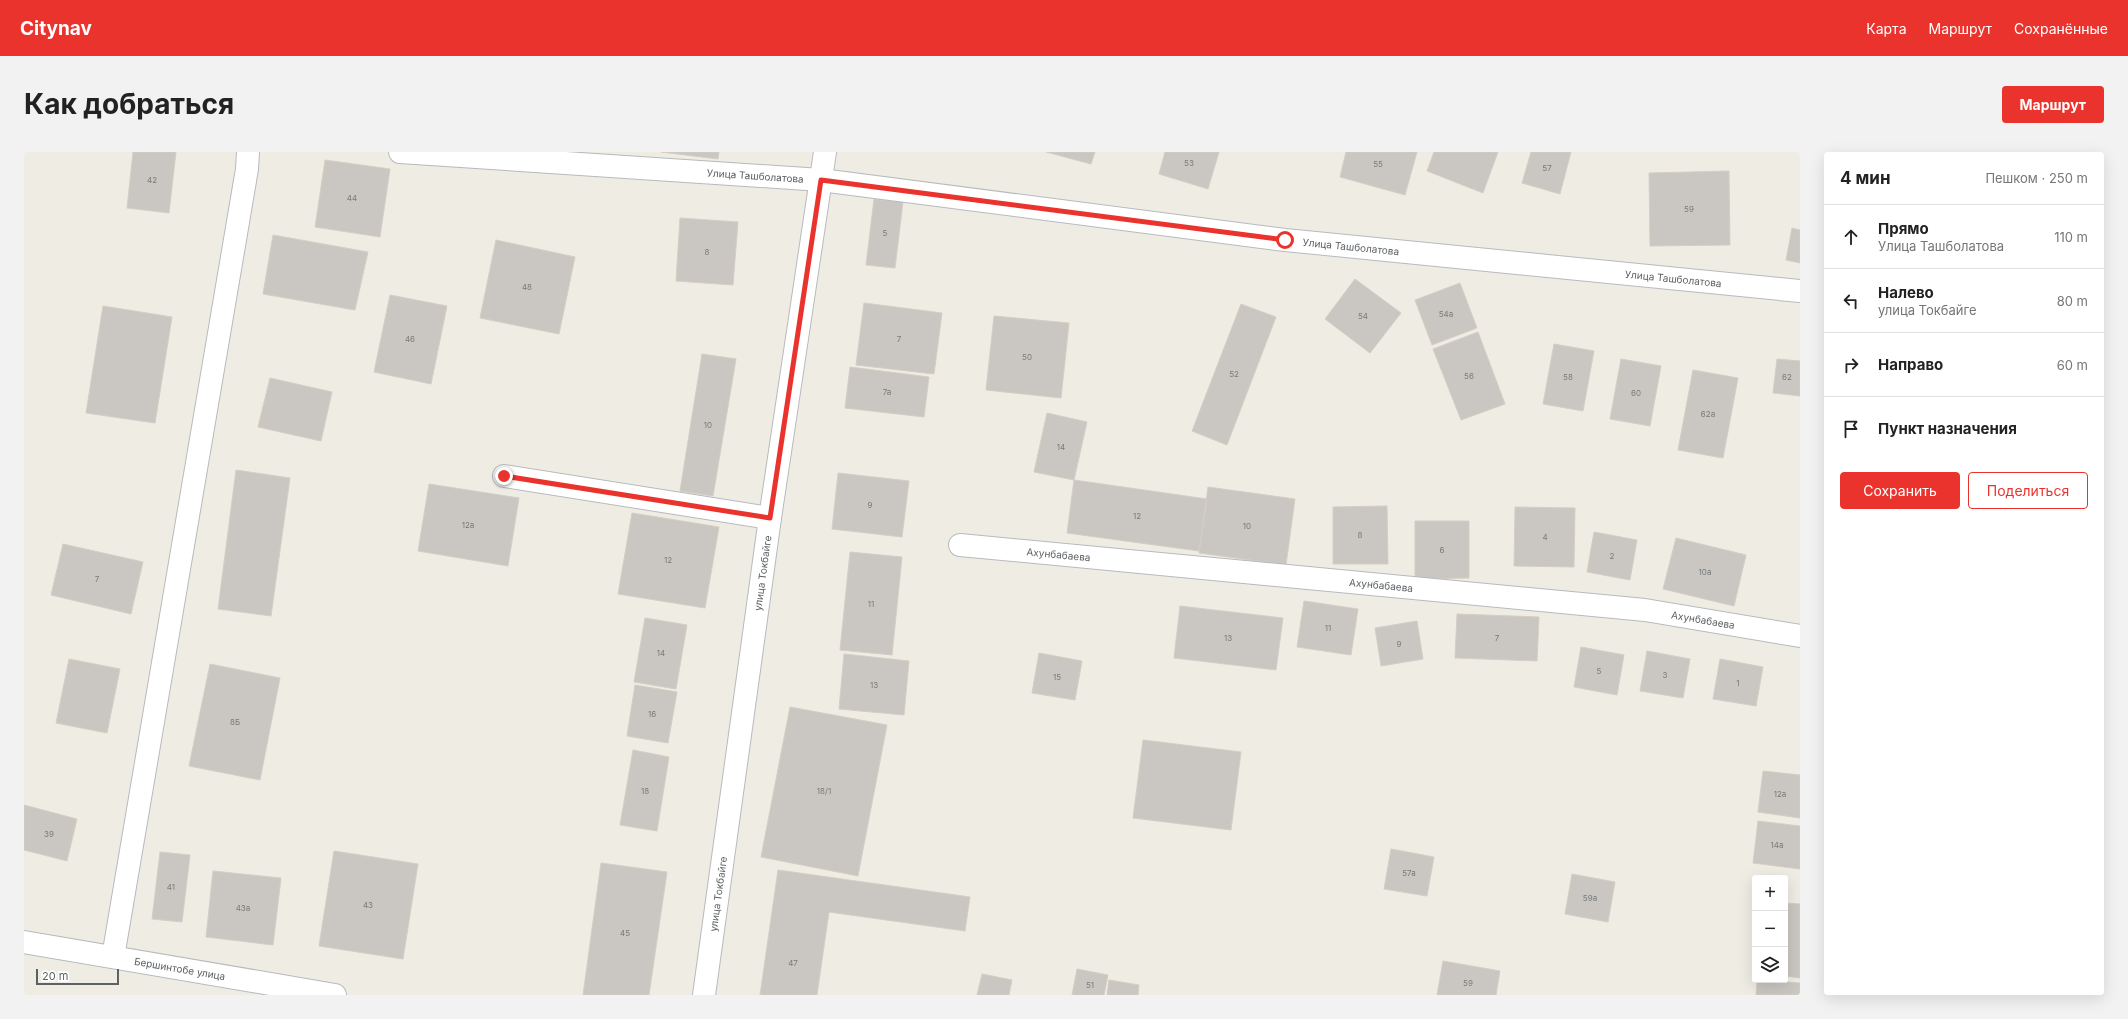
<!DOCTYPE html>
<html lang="ru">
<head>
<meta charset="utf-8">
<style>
	:root { --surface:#fff; --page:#f2f2f2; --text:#222; --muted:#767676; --line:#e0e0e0; --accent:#eb332e }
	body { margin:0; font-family:Inter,sans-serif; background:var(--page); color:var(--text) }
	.controls { position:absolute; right:12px; bottom:12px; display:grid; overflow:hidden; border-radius:4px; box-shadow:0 4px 16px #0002 }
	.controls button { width:36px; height:36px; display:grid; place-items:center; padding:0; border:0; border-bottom:1px solid var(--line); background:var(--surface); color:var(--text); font:20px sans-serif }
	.scale { position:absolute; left:12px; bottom:10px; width:83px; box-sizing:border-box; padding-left:4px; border:2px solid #5c6165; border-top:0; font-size:11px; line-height:14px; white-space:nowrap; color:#5c6165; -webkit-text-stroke:3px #fff; paint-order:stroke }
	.stop { position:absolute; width:12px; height:12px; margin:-9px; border:3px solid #eb332e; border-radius:50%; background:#fff }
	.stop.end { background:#eb332e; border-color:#fff; box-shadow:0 1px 4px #0008 }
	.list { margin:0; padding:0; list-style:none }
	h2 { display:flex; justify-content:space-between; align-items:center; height:52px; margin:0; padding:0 16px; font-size:17px }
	h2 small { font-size:13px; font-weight:400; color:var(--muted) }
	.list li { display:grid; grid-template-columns:26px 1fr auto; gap:12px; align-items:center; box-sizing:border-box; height:64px; padding:0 16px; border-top:1px solid var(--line) }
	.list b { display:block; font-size:15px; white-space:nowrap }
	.list p { margin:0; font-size:13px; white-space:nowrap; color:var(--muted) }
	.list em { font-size:13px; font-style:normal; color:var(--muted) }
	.actions { display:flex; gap:8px; padding:12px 16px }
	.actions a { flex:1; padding:9px 0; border:1px solid var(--accent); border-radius:4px; text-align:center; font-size:14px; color:var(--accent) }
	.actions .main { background:var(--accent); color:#fff }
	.icon { flex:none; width:22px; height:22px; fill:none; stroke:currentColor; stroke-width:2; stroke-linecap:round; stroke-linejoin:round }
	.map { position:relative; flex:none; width:1776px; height:843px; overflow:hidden; border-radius:4px }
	header { display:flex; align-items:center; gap:24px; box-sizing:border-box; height:56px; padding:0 20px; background:var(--accent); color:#fff }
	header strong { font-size:19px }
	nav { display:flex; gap:22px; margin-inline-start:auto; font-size:14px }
	.intro { display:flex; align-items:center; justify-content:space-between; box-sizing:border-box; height:96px; padding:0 24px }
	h1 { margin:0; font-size:28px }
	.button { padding:10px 18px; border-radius:4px; background:var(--accent); color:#fff; font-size:14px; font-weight:700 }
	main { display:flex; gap:24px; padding:0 24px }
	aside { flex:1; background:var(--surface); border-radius:4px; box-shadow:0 4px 16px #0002 }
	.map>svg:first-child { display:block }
</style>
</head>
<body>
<header>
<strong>Citynav</strong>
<nav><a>Карта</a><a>Маршрут</a><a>Сохранённые</a></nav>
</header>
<div class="intro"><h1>Как добраться</h1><a class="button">Маршрут</a></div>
<main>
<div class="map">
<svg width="1776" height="843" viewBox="0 0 1776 843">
	<rect width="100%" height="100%" fill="#efece4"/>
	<path fill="#cac7c2" stroke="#d4cec3" d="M109,0H152L145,61L103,56Z
		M637,0H695L694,7Z
		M1022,0H1071L1067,12Z
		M1141,0H1195L1184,37L1135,22Z
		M1322,0H1393L1381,43L1316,25Z
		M1410,0H1474L1459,41L1403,19Z
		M1507,0H1547L1536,42L1498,31Z
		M301,8L366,17L356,85L291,75Z
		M1705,19L1706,93L1626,94L1625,21Z
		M850,47L879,50L871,116L842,113Z
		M656,66L714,70L709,133L652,129Z
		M1768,76L1776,78V111L1762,108Z
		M249,83L344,100L331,158L239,142Z
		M472,88L551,105L535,182L456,166Z
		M1331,127L1377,161L1346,201L1301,167Z
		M1436,131L1453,176L1408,193L1391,148Z
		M366,143L423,154L407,232L350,220Z
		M840,151L918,161L910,222L832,213Z
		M1217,152L1252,165L1203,293L1168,279Z
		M79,154L148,165L131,271L62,261Z
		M970,164L1045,171L1037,246L962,238Z
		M1454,180L1481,252L1437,268L1409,197Z
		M1530,192L1570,199L1559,259L1519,252Z
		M678,202L712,207L689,344L656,339Z
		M1597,207L1637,214L1626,274L1586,267Z
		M1753,207L1776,209V244L1749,241Z
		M826,215L905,225L900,265L821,256Z
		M1669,218L1714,226L1699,306L1654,298Z
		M246,226L308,240L297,289L234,275Z
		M1023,261L1063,270L1050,328L1010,320Z
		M212,318L266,326L247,464L194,457Z
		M814,321L885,329L878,385L808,377Z
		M1050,328L1183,347L1175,399L1043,381Z
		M405,332L495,346L484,414L394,399Z
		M1184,335L1271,347L1262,413L1175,401Z
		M1363,354L1364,412H1309V355Z
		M1491,355L1551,356L1550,415L1490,414Z
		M608,361L695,375L681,456L594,442Z
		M1391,369H1445V426L1391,427Z
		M1570,380L1613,388L1606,428L1563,420Z
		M1652,386L1722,403L1710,454L1639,437Z
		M39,392L119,410L107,462L27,443Z
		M826,400L878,405L868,503L816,498Z
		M1280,449L1334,457L1327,503L1273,495Z
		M1156,454L1259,466L1252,518L1150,506Z
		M1433,462L1515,465L1513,509L1431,506Z
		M621,466L663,473L652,537L610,530Z
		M1393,469L1399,507L1357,514L1351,476Z
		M1557,495L1600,503L1593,543L1550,535Z
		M1623,499L1666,507L1659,546L1616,539Z
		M1015,501L1058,509L1051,548L1008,541Z
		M820,502L885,509L880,563L815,557Z
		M45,507L96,517L83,581L32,571Z
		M1696,507L1739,515L1732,554L1689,547Z
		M186,512L256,526L236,628L165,614Z
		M611,533L653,540L644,591L603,584Z
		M766,555L863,573L834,724L737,705Z
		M1119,588L1217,600L1207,678L1109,666Z
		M609,598L645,605L633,679L596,673Z
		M1739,619L1776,623V666L1734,660Z
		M0,653L53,667L43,709L0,698Z
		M1734,669L1776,674V717L1729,711Z
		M1367,697L1410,705L1403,744L1360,737Z
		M310,699L394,712L379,807L295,794Z
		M136,700L166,703L158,770L128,767Z
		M577,711L643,720L625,843H559Z
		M754,718L946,745L941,779L805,760L793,843H736Z
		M189,719L257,726L249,793L182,785Z
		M1548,722L1591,730L1584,770L1541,762Z
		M1761,751L1776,752V826L1761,824Z
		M1419,809L1476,819L1472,843H1413Z
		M1053,817L1084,823L1080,843H1048Z
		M958,822L988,828L985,843H953Z
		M1085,828L1115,833L1114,843H1083Z
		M1733,828L1776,831V843H1732Z"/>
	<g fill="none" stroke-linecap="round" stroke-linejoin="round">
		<defs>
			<g id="minor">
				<path id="s1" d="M376,0L797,28L1261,88L1776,139"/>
				<path d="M480,324L746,366"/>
				<path id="s2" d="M936,393L1621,458L1776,484"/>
				<path id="s3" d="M0,790L311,843"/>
				<path d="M89,805L223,17L224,0"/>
				<path id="s4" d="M680,843L746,366L801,0"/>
			</g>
		</defs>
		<use href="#minor" stroke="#b7babe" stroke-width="24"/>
		<use href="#minor" stroke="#fff" stroke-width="22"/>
	</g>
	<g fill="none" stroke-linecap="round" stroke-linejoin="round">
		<path stroke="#eb332e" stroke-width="5" d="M480,324L746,366L797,28L1261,88"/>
	</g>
	<g text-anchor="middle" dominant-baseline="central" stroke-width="3.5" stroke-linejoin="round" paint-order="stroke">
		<g font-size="8" fill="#787a7c">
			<text x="1165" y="11">53</text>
			<text x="1354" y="12">55</text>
			<text x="1523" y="16">57</text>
			<text x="128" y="28">42</text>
			<text x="328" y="46">44</text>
			<text x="1665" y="57">59</text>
			<text x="861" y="81">5</text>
			<text x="683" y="100">8</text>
			<text x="503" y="135">48</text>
			<text x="1422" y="162">54а</text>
			<text x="1339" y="164">54</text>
			<text x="386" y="187">46</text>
			<text x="875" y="187">7</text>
			<text x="1003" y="205">50</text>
			<text x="1210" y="222">52</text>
			<text x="1445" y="224">56</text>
			<text x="1544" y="225">58</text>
			<text x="1763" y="225">62</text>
			<text x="863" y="240">7а</text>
			<text x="1612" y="241">60</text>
			<text x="1684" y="262">62а</text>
			<text x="684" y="273">10</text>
			<text x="1037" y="295">14</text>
			<text x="846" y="353">9</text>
			<text x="1113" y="364">12</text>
			<text x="444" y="373">12а</text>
			<text x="1223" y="374">10</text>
			<text x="1336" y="383">8</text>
			<text x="1521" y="385">4</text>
			<text x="1418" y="398">6</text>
			<text x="1588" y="404">2</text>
			<text x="644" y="408">12</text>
			<text x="1681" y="420">10а</text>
			<text x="73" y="427">7</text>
			<text x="847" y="452">11</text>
			<text x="1304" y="476">11</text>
			<text x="1204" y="486">13</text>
			<text x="1473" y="486">7</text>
			<text x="1375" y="492">9</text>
			<text x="637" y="501">14</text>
			<text x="1575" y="519">5</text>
			<text x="1641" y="523">3</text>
			<text x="1033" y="525">15</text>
			<text x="1714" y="531">1</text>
			<text x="850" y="533">13</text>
			<text x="628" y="562">16</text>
			<text x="211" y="570">8Б</text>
			<text x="621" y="639">18</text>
			<text x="800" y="639">18/1</text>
			<text x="1756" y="642">12а</text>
			<text x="25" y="682">39</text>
			<text x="1753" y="693">14а</text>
			<text x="1385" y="721">57а</text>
			<text x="147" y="735">41</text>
			<text x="1566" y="746">59а</text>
			<text x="344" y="753">43</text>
			<text x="219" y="756">43а</text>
			<text x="601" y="781">45</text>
			<text x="769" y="811">47</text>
			<text x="1444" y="831">59</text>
			<text x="1066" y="833">51</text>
		</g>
		<g font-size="10" fill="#5c6165" stroke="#fff">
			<text stroke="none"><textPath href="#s1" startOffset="356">Улица Ташболатова</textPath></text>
			<text stroke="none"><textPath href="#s1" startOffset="956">Улица Ташболатова</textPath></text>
			<text stroke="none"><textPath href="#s1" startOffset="1280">Улица Ташболатова</textPath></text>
			<text stroke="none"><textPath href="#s2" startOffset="99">Ахунбабаева</textPath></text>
			<text stroke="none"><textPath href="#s4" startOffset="426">улица Токбайге</textPath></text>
			<text stroke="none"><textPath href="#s2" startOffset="423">Ахунбабаева</textPath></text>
			<text stroke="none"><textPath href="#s2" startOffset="747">Ахунбабаева</textPath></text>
			<text stroke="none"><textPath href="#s4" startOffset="102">улица Токбайге</textPath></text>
			<text stroke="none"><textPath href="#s3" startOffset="158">Бершинтобе улица</textPath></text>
		</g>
	</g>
</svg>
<div class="controls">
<button>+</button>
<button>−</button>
<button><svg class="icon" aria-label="layers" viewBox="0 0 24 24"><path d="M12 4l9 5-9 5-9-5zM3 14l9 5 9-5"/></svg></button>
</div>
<div class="scale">20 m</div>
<div class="stop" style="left:1261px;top:88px"></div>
<div class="stop end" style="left:480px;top:324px"></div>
</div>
<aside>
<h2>4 мин<small>Пешком · 250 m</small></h2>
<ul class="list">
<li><svg class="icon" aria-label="ahead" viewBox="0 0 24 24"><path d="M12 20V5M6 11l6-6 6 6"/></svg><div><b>Прямо</b><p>Улица Ташболатова</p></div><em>110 m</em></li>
<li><svg class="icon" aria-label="left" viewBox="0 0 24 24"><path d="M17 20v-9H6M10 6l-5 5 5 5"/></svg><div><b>Налево</b><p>улица Токбайге</p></div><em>80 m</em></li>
<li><svg class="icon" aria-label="right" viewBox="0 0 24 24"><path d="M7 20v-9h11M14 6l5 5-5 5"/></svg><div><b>Направо</b></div><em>60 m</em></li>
<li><svg class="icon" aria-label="arrive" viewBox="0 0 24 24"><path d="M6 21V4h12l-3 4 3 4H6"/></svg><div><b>Пункт назначения</b></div></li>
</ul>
<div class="actions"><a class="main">Сохранить</a><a>Поделиться</a></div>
</aside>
</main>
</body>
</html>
